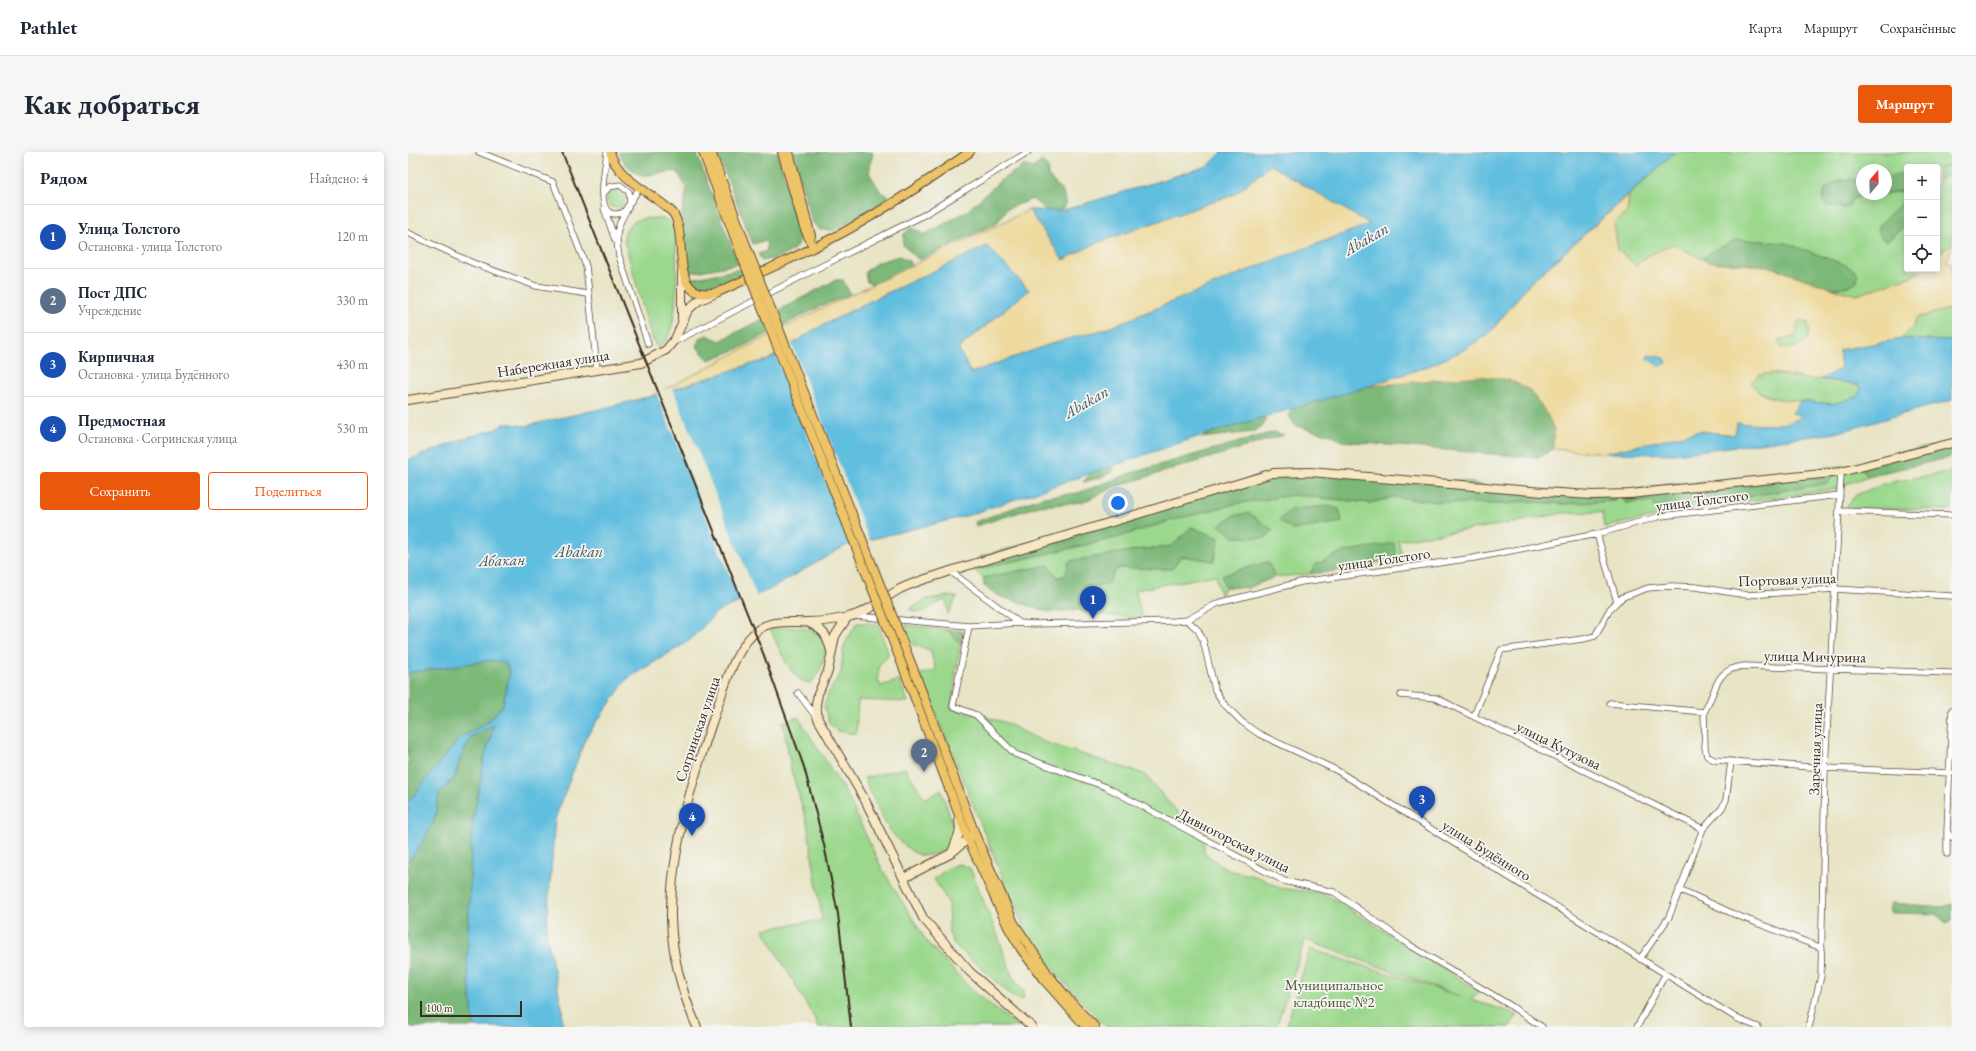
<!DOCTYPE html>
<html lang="ru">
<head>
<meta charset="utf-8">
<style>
	:root { --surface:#fff; --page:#f6f6f7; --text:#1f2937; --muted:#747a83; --line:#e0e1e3; --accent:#ea580c }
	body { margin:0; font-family:"EB Garamond",serif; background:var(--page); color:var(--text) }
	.controls { position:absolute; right:12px; top:12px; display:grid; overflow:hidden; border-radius:4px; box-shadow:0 2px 10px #0003 }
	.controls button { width:36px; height:36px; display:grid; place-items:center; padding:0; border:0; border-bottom:1px solid var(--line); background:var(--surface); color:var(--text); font:20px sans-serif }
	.compass { position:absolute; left:1448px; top:12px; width:36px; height:36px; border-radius:50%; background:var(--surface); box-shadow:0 2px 10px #0003; rotate:19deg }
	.scale { position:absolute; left:12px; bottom:10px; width:102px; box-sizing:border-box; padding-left:4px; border:2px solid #3b2a1e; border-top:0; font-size:11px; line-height:14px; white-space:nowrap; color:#3b2a1e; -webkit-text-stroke:3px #f6f6f2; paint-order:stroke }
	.you { position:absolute; left:710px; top:351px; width:14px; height:14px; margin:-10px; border:3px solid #fff; border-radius:50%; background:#1a73e8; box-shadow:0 0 0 6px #1a73e833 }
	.badge { display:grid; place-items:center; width:26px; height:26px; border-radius:50%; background:var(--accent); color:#fff; font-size:13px; font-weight:700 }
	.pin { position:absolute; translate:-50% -33px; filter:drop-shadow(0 1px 2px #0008) }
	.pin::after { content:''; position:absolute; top:21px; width:14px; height:12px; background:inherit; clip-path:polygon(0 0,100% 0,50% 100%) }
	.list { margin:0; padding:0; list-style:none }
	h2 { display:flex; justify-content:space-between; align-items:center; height:52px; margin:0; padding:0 16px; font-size:17px }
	h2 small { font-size:13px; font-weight:400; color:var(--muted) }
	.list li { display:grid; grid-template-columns:26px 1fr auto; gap:12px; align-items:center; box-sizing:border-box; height:64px; padding:0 16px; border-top:1px solid var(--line) }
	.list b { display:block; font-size:15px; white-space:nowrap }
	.list p { margin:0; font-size:13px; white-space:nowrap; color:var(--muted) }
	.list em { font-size:13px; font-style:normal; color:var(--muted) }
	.actions { display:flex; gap:8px; padding:12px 16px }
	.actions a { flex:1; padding:9px 0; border:1px solid var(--accent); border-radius:4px; text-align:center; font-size:14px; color:var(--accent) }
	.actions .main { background:var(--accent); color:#fff }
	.icon { flex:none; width:22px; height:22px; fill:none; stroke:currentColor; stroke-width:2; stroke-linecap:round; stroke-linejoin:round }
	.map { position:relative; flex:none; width:1544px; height:875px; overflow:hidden; border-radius:4px }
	header { display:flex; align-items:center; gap:24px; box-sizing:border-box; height:56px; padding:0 20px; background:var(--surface); border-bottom:1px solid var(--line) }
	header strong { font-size:19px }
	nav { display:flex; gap:22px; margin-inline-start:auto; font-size:14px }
	.intro { display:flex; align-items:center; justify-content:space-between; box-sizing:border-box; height:96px; padding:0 24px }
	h1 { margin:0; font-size:28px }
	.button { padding:10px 18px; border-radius:4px; background:var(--accent); color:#fff; font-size:14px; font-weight:700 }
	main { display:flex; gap:24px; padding:0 24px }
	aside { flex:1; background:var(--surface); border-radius:4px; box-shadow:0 2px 10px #0003 }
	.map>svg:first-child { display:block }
</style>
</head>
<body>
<header>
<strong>Pathlet</strong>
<nav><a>Карта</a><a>Маршрут</a><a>Сохранённые</a></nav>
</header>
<div class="intro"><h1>Как добраться</h1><a class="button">Маршрут</a></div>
<main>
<aside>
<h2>Рядом<small>Найдено: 4</small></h2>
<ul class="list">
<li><span class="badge" style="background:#1a4fb4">1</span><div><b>Улица Толстого</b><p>Остановка · улица Толстого</p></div><em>120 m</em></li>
<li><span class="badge" style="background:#5c6f8a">2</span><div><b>Пост ДПС</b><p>Учреждение</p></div><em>330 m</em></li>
<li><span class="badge" style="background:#1a4fb4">3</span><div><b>Кирпичная</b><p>Остановка · улица Будённого</p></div><em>430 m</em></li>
<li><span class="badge" style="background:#1a4fb4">4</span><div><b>Предмостная</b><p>Остановка · Согринская улица</p></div><em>530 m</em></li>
</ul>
<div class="actions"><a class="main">Сохранить</a><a>Поделиться</a></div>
</aside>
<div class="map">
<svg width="1544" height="875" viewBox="0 0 1544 875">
	<rect width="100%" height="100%" fill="#f6f6f2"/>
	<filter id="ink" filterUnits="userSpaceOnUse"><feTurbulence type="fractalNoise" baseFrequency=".025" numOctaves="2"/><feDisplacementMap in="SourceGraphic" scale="8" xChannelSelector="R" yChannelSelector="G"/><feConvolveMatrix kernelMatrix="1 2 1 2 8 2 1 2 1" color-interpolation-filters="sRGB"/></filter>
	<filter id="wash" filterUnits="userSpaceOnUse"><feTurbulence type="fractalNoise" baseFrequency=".012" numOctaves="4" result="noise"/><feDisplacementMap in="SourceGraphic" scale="16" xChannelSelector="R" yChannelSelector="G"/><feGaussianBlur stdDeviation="0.9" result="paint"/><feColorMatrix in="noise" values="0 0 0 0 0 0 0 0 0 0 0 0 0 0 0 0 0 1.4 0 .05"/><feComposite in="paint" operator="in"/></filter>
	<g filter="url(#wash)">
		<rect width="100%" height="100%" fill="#e8e4c5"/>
		<path fill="#9bd88d" stroke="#6b8156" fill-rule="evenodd" d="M1267,0H1544V12L1529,16L1499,15V21L1488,22L1478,26V18H1454V30C1437,25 1432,28 1417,37L1443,48L1449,45L1497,39L1494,51L1474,70L1485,86L1492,77L1499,75V117H1518L1504,124L1449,143L1425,137L1442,134L1300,110L1264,92L1240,104L1228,113L1210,98L1206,72L1219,60L1221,43Z
			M1544,20V93L1529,102V29Z
			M199 47a9 9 0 1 1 18 0a9 9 0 1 1-18 0Z
			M233,67C246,66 263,63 267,78C269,102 270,156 263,177C261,185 256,192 250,197L243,184L216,88C216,77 222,70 233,67Z
			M1544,156V189L1493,187L1505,175L1508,166Z
			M1393,168L1400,171C1404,191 1392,198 1373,195L1371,191L1372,187L1376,185L1384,186L1390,169Z
			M1356,221L1449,232L1453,237L1449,245L1425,252L1369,247L1348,238L1343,231L1347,225Z
			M1451,313L1460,324L1426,337L1280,358L1196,375L1194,360L1155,361L1099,372L990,388L995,409L988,406L985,391L907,413L902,422L867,425L860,411L814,424L817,435L812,443L808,423L727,438L734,466L684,462L670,458L677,434L699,433L709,416L764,417L773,404L806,409L783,375L764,394L728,398L657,424L649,425L640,413L575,426L566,418L708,386L761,369L827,352L885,343L962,351L985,345L1041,351L1099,352L1113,349L1155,352L1206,349L1208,341L1220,339L1217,351L1245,349L1249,357L1311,350L1420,331L1426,322L1419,315ZM931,357L934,370L884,378Z
			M1544,319V358L1437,356L1448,343L1478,331Z
			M538,444L549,445L540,462L538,448C524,452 516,466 501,457L520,447Z
			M449,471L470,472L481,503L471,513L470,528L473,534L491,528L500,550L450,548L448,582L429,579L421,571L416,554L421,540L433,521L436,493Z
			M498,473L540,478L552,492L543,556L596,570L636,590L736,622L796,690V701L820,718L850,725L872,736L917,742L1071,839L1063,848L1109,862L1102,875H878L902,797L1052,844L897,788L868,875H698L653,827L620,785L596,729L512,522L528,518L522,498L503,492Z
			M373,475C394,475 425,477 416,507C413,516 410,523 403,531C383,532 370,492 362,477Z
			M390,565L438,641L474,717L519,790L565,839L610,875H410L408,869L355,777L414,768L399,670L383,618L375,570Z
			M497,616L517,647L533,638C537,652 547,671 545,686C542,699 518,708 507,701C501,698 486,684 482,678C472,664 464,642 456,626Z
			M551,712L562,716L591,787L605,826L616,840L615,847L611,848L602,842L546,792L541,781L540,750L526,727L540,716Z"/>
		<path fill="#7cb878" stroke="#5c714b" d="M211,0H288L330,112L277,122L274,61L279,37L269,19L232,24L217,12Z
			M309,0H370L393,85C388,103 370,105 354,109L350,102L359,99L358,88L345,92Z
			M385,0H465L461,21L473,40L479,43L481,47L427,78H412L404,70Z
			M634,9L640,16V24L655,40L658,52L656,56L642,61L624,47L599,57L589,71L511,108L495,93L496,82L504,75L516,83L559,59L593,28L617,13L625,16Z
			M1544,12V20L1529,29V16Z
			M1499,21V75L1492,77L1479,89C1455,79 1486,61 1493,51C1495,48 1496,43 1497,39H1491L1478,42V26L1488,22Z
			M1442,27L1454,30V42H1476L1449,45L1443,48L1442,53L1436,56L1418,53L1414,48L1417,37L1431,28Z
			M1329,87L1378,91L1438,113L1450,121L1449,129C1424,149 1386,119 1359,114C1340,111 1319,111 1300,110L1295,106L1303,100Z
			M491,104L501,109L504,116L467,133L459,130L457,120L468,111Z
			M333,117L336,123C320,130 295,146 282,127Z
			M428,128H435L442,142L411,155L332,196L301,208L288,194L292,186L299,183L312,189Z
			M1071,224L1102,228L1122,238L1139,262L1146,277L1145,297L1132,305H1120L934,289L923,283L888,274L881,264L885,256L961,234Z
			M852,265L858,267L856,273L844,280L793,286L833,268Z
			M866,280L876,283L706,335L675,350L631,354L568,374L567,370L635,345L670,341L723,321Z
			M1544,290V303L1540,306L1460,324L1451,313L1461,307Z
			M707,309L705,319L694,325L675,330L691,313Z
			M1419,315L1426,322L1420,331L1311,350L1248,357L1244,349L1217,351L1220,339L1255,333L1382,324Z
			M884,317L1001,331L1051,328L1085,336L1208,341L1207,349L1155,352L1113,349L1099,352L1041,351L985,345L962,351L885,343L827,352L761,369L708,386L566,418L571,405Z
			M921,354L931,357L934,370L884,378L871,368L883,357Z
			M841,361L865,378L858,386L826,385L811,373L827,363Z
			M783,375L811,386L806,409L773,404L764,417L709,416L699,433L677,434L670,458L641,460L591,444L576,434L575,426L640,413L649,425L657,424L661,409L728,398L764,394Z
			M986,391L988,406L944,417L902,422L907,413L934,400Z
			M860,410L867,425L840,436L817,435L814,424L830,418Z
			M540,478L555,479L552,492Z
			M83,508L97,511L102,520L95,553L81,569L51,587L0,650V521Z
			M86,573L76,607L64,675L59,811L66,875H0V710L14,691L26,669L31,642L47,625L51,610L64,584Z
			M1483,751L1534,755L1544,752V769L1538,771L1528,762L1483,761L1481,757Z"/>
		<path fill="#eeda9e" stroke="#94825e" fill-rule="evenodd" d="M862,13L963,72L863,109L698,177L648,190L563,221L550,197L621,138L579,94L460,150L404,179L360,208L340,213L244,244L419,154L621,58L655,108L686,92L827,42Z
			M1221,43L1219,60L1206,72L1210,98L1228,113L1240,104L1264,92L1300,110L1359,114L1425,137L1449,143L1504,124L1518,117H1529V102L1544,93C1544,100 1539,103 1539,110L1544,111V156L1508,166L1505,175L1493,187L1431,198L1433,216C1427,219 1420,225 1414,227C1396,232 1355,209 1343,231C1354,248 1376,248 1393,249L1384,261L1396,264C1375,276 1352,273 1329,271L1327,283L1292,279L1198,301L1145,297L1146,277L1139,262L1122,238L1102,228L1071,224L961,234L1023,213L1054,199L1082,181L1121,132ZM1393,168L1400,171C1404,191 1392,198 1373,195L1371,191L1372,187L1387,185L1390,169Z"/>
		<path fill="#61bedf" stroke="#4e747e" d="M814,0H1267L1121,132L1082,180L1054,199L1023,213L961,234L789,285L558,364L439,393L361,438L310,459L281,489L219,527L178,585L147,667L138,781L154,856L155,875H66L59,811L64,675L76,607L86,573L64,584L51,610L47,625L31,642L26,669L14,691L0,710V650L51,587L81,569L95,553L102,520L97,511L83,508L0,521V308L63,284L86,278L98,271L117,274L196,256L244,244L340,213L360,208L404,179L460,150L579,94L621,138L550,196L563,221L648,190L698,177L863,109L962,72L862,13L827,42L686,92L655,108L621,58L653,59L800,14Z
			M1493,187L1544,189V248L1428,281L1266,302L1198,301L1292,279L1327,283L1329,271C1351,273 1376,276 1395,264L1384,261L1393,249L1425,252L1449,245L1453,237L1449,232L1413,227L1433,216L1431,198Z
			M1240,203L1257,206L1259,211L1252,215L1239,206Z"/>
		<path fill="#e8e4c5" d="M383,190L462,390L443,395L367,201Z
			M264,235L349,445L333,452L248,240Z"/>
	</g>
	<g filter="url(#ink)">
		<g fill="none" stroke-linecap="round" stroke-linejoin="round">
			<defs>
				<path id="street" d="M71,0L145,30L178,114L189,218
					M199,0C198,14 183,74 216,60L232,35
					M195,42L201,35L212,33L221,40L222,51
					M196,56L207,88
					M220,56C208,75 207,82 211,104L240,192
					M0,81L65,111L128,134L180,142
					M266,190L406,118L514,64L620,0
					M1431,359L1544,363
					M1189,382L1209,450
					M542,419L612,471L625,472L767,469L779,468L810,451L893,430L1066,406L1189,382L1253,364L1432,343
					M447,464L561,474L612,471
					M779,468L790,478L795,488L807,538L816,552L834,570L851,582L928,618L1330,867L1350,875
					M561,474L545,554L568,563L607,602L698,635L876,729L926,740L1000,792L1100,852L1134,875
					M390,541L409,566
					M993,543L1028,546L1295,677
					M1202,551L1296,560
					M1544,558L1539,680L1544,685
					M1296,560L1297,596L1299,604L1306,608L1417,616L1544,621
					M1296,560C1310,537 1305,518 1336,514L1544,521
					M1066,564L1093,498L1175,487L1187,484L1202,457L1209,450L1215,445L1240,436L1263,434L1288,435L1339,443L1427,437L1544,444
					M1539,702V680
					M1271,737L1328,763L1414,796
					M1232,807L1261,765L1295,677L1314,656L1318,648L1323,609
					M1229,875L1257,823
					M1401,875L1413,824L1417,616L1433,320"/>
				<path id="secondary" d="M274,119V167
					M0,248L233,211L258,198L267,187L280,158L290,149L310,140
					M439,466L427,484L420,519L410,542L408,552L410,567L457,648L515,766L562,820L624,875
					M401,471C416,478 419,483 423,499
					M545,698L552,679L551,667
					M496,726L542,702L565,683
					M289,875C274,841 264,803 263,766C262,698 286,623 308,559C318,531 327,495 351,477C365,467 384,471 400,470C414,470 427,468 440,465C459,461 476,446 492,437C508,429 526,425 542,419L865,321L902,320L1135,340L1184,343L1222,342L1433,320L1544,291"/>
				<path id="primary" d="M202,0C211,30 245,40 265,61C282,85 258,153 310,140C352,121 395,102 436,80C479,56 521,28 562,0
					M295,0L334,105
					M303,0L341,101
					M374,0L396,75L405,95
					M381,0L403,84
					M505,516L567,682L606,771L640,822L661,848L687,875
					M497,520L560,687L600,775L613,797L635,827L678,875"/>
			</defs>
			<use href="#street" stroke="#554637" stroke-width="7"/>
			<use href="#secondary" stroke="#554637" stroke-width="10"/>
			<use href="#primary" stroke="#554637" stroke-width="10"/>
			<use href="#street" stroke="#fff" stroke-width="5.5"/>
			<use href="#secondary" stroke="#f8e7c3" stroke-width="8"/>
			<use href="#primary" stroke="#eec469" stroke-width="8"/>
			<path stroke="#3b2a1e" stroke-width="2" d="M154,0L355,501L396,615L416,693L430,762L443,875"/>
			<defs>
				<path id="primary-bridge" d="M341,101L505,516
					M334,105L497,520"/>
			</defs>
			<use href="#primary-bridge" stroke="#554637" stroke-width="10" stroke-linecap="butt"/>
			<use href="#primary-bridge" stroke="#eec469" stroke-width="8"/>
		</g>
	</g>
	<g text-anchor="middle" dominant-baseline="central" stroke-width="3.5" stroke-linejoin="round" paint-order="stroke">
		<g font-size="15" fill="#3b2a1e" stroke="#f6f6f2">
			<text transform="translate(145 211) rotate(-9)">Набережная улица</text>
			<text transform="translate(1294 348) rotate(-7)">улица Толстого</text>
			<text transform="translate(976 407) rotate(-8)">улица Толстого</text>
			<text transform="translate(1379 427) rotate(-2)">Портовая улица</text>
			<text transform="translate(1407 504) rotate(1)">улица Мичурина</text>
			<text transform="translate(289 577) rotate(-71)">Согринская улица</text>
			<text transform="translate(1151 593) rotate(26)">улица Кутузова</text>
			<text transform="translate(1407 597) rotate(-88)">Заречная улица</text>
			<text transform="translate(826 688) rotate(27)">Дивногорская улица</text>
			<text transform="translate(1079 698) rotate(32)">улица Будённого</text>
		</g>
		<g font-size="15" fill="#53563a" stroke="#f6f6f2">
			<text x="926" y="832">Муниципальное<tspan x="926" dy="17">кладбище №2</tspan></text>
		</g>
		<g font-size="16" font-style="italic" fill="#465658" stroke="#f6f6f2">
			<text transform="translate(958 87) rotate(-30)">Abakan</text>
			<text transform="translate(678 250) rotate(-30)">Abakan</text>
			<text x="171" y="399">Abakan</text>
			<text transform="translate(94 408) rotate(-2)">Абакан</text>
		</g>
	</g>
</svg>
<div class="controls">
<button>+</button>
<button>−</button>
<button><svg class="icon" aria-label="locate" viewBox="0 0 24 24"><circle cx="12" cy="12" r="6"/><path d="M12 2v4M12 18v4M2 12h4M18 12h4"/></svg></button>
</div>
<svg class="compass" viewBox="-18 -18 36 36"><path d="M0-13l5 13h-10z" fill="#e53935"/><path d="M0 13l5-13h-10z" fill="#747a83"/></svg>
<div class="scale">100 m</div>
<div class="you"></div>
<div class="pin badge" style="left:685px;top:467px;background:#1a4fb4">1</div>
<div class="pin badge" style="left:516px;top:620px;background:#5c6f8a">2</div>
<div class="pin badge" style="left:1014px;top:667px;background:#1a4fb4">3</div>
<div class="pin badge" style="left:284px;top:684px;background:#1a4fb4">4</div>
</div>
</main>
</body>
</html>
